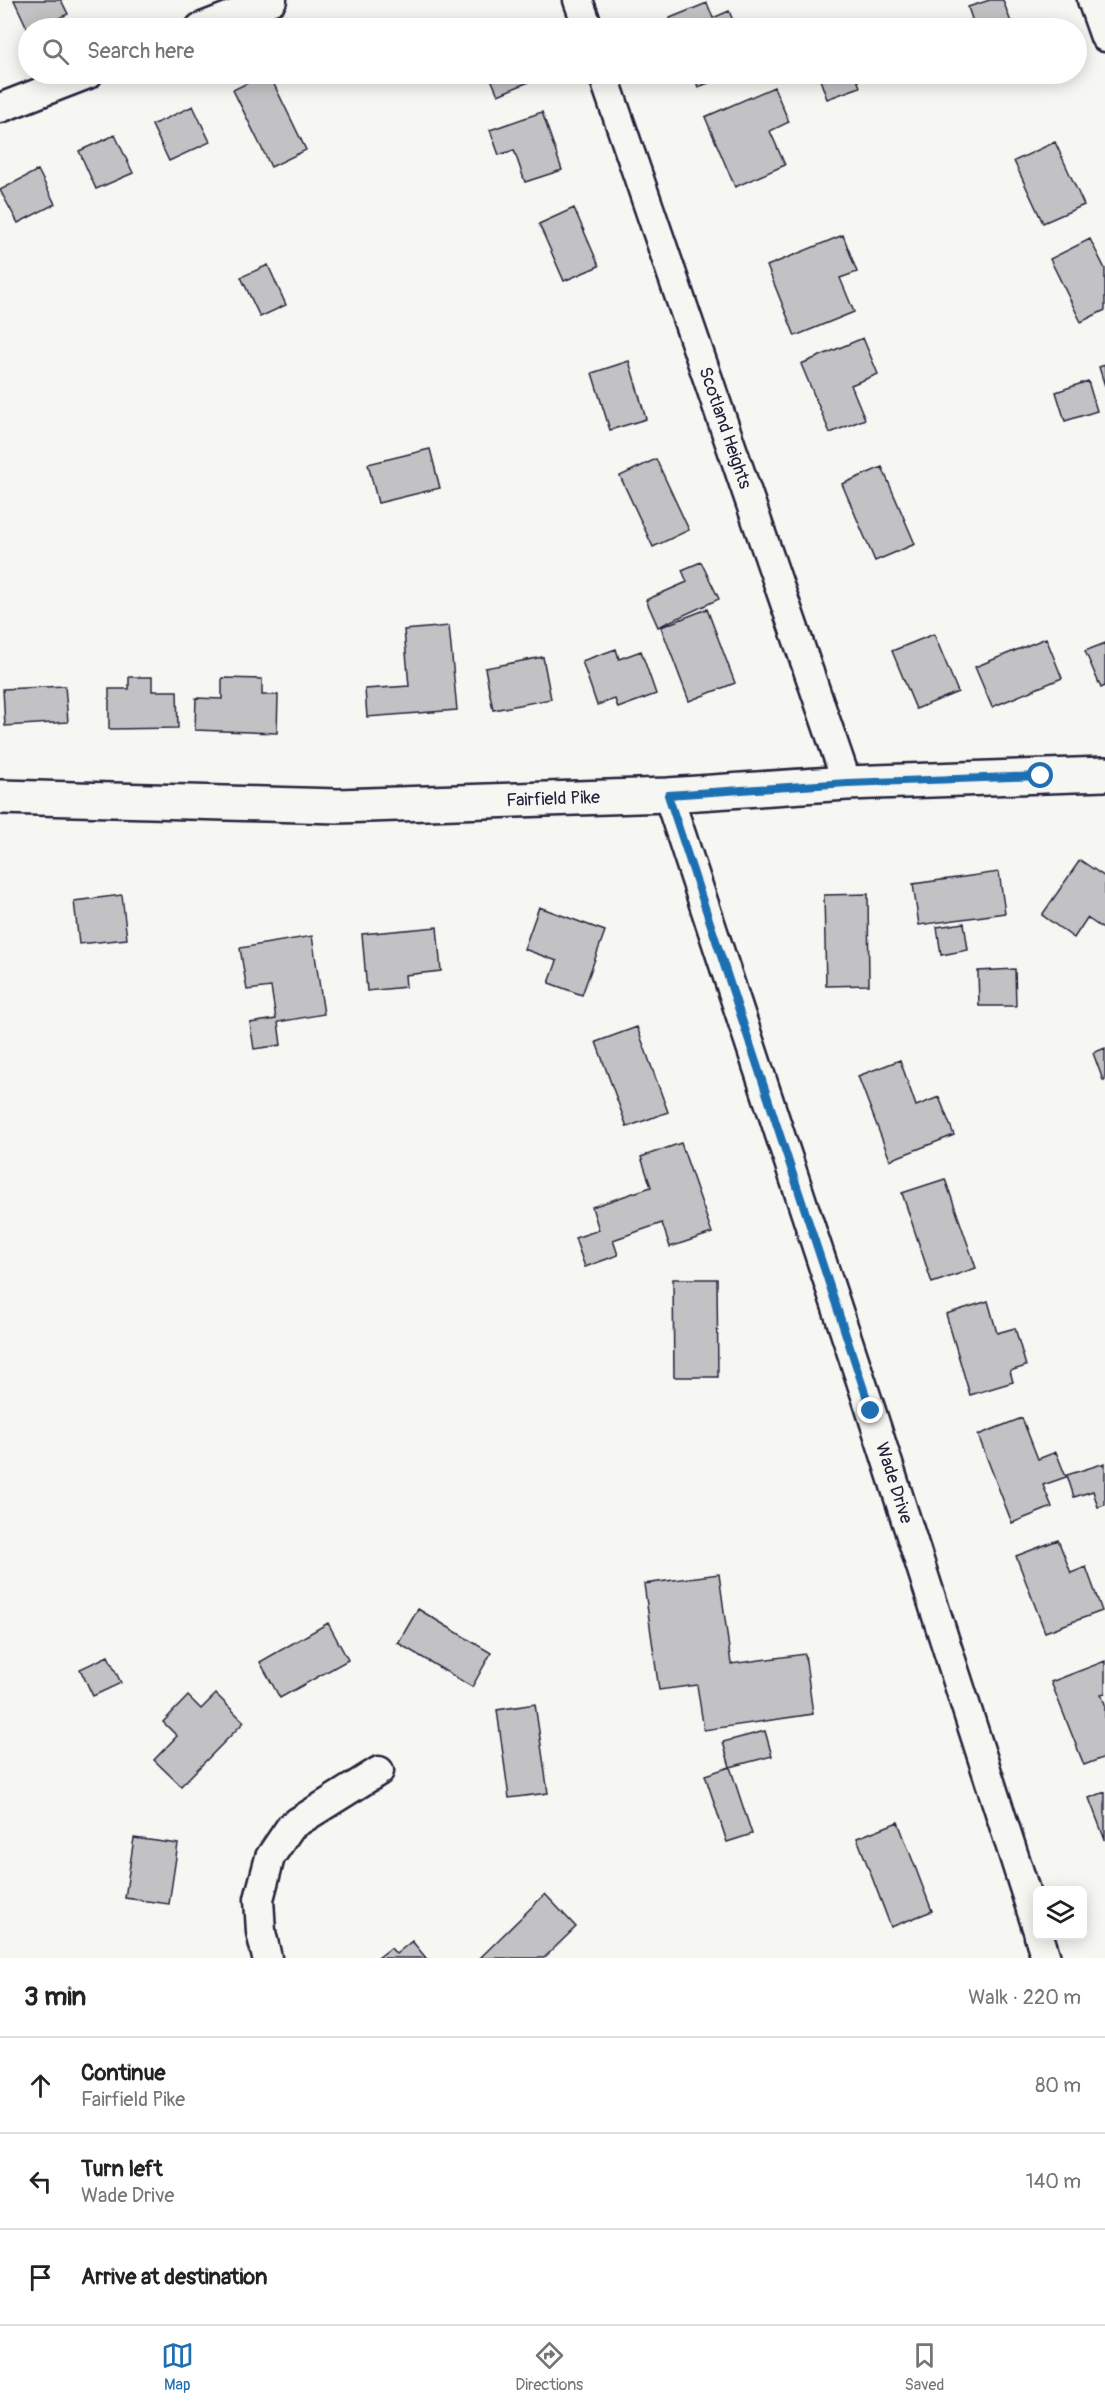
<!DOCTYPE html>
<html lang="en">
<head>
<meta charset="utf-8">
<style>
	:root { --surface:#fff; --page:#f6f6f6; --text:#222; --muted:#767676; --line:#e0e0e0; --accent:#1f6fb2 }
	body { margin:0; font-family:Pangolin,sans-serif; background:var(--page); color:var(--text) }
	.controls { position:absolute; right:18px; bottom:18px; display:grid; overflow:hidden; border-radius:9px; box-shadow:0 3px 15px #0003 }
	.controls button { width:54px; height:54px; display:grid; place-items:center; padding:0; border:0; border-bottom:2px solid var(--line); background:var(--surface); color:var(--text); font:30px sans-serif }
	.stop { position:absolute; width:18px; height:18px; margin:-14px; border:4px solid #1f6fb2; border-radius:50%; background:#fff }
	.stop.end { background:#1f6fb2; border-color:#fff; box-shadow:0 2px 6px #0008 }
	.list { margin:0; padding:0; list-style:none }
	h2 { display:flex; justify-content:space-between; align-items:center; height:78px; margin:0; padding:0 24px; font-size:26px }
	h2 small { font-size:20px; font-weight:400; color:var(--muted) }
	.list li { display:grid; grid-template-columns:39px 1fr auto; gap:18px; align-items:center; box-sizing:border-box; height:96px; padding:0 24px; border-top:2px solid var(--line) }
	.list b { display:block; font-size:22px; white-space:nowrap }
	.list p { margin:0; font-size:20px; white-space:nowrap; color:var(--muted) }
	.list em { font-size:20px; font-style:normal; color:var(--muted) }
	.icon { flex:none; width:33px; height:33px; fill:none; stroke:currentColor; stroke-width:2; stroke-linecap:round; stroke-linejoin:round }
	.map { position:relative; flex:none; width:1105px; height:1958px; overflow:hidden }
	.search { position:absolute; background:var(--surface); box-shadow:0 3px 15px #0003; left:18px; right:18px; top:18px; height:66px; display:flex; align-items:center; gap:15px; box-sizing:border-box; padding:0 21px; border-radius:33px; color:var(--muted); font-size:22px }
	.sheet { height:366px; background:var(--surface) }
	nav { display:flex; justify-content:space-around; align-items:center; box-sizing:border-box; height:84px; border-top:2px solid var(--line); background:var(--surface); font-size:16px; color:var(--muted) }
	nav a { display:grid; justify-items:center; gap:3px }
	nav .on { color:var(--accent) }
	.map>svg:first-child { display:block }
</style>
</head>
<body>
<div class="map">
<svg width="1105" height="1958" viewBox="0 0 1105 1958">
	<rect width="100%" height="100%" fill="#f6f6f2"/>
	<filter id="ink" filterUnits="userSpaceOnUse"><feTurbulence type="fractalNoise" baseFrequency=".0167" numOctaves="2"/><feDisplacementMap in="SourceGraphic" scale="12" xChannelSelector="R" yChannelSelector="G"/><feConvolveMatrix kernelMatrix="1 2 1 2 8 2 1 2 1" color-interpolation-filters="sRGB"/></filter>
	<g filter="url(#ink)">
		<path fill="#c2c2c4" stroke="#22223b" stroke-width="1.5" d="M14,0H61L68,14L37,28L28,30Z
			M990,0H1003L1013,28H975L968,7Z
			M707,3L713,18L729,11L736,28H674L670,18Z
			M827,21L832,28H814Z
			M266,74H269L306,150L271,167L233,90Z
			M489,74H528L531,81L498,95Z
			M693,74H732L698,87Z
			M818,74H855L860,87L827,99Z
			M990,74H1010L992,79Z
			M774,87L789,122L770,131L785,165L735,187L705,117Z
			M193,106L210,142L169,161L152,125Z
			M542,112L562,170L525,182L514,150L499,155L490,130Z
			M115,135L133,173L96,189L79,151Z
			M1055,142L1084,205L1043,223L1014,161Z
			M38,170L55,204L18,223L0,190Z
			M574,208L599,266L564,281L539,224Z
			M843,235L857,272L840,278L854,312L795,336L767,266Z
			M1090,239L1105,269V310L1081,322L1050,259Z
			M268,265L286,305L260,317L241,277Z
			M863,338L878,374L851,385L865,419L830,433L801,364Z
			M629,361L646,419L610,430L592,373Z
			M1105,365V386L1099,367Z
			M1088,381L1097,411L1065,421L1056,392Z
			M430,449L440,488L378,503L368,464Z
			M656,459L689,530L653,547L620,476Z
			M882,467L915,544L875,561L842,484Z
			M701,562L719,599L658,627L646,600L687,582L682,570Z
			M707,609L735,683L689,701L661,627Z
			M449,626L457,710L367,717L365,689L409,686L404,630Z
			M934,634L958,692L916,709L892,651Z
			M1046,638L1062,678L992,707L975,667Z
			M1105,643V686L1101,688L1085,651Z
			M616,649L619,659L641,651L656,694L618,708L615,699L597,705L582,661Z
			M543,657L551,699L493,710L485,668Z
			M129,677H152V691H177L178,728L109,729V689H129Z
			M222,678L262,679V695H278L277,733L195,730L196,698L222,699Z
			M65,686L68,722L5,726L3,689Z
			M1080,860L1105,877V930L1087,918L1074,938L1042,915Z
			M999,872L1005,913L919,925L913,884Z
			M868,894L869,985L826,986L824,895Z
			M122,895L127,939L79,944L74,901Z
			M539,907L605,931L582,995L549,983L557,961L524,949Z
			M964,923L968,950L941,955L937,927Z
			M437,927L441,971L405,975L406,987L367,991L362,934Z
			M312,936L324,1014L278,1022L281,1045L254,1049L250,1023L276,1019L271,987L247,990L240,948Z
			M1015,969L1016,1006H979L978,971Z
			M637,1027L668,1112L627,1127L596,1042Z
			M1105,1048V1080H1103L1093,1053Z
			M900,1060L916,1106L939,1097L954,1135L890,1160L858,1076Z
			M681,1143L712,1233L670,1247L662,1223L613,1240L618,1255L585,1267L575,1238L599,1230L592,1207L651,1187L641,1157Z
			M945,1179L976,1268L932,1283L902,1193Z
			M673,1279H717L718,1377H674Z
			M988,1301L997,1333L1015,1328L1026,1366L1010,1371L1013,1382L970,1395L946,1314Z
			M1022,1418L1038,1459L1056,1452L1066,1477L1043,1485L1052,1507L1012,1523L978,1435Z
			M1105,1463V1505L1098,1507L1093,1491L1074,1497L1067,1475Z
			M1058,1540L1071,1573L1086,1567L1102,1611L1045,1632L1016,1556Z
			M719,1574L731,1664L805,1654L813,1714L704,1730L697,1685L659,1690L644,1584Z
			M418,1609L491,1653L472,1687L398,1643Z
			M328,1623L348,1660L280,1698L260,1662Z
			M108,1656L121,1683L93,1696L80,1669Z
			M1105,1661V1693L1101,1694L1105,1704V1757L1084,1765L1051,1682Z
			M216,1694L244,1722L181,1786L154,1760L177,1736L163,1722L188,1696L201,1709Z
			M535,1704L548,1793L509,1798L497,1710Z
			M765,1731L772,1756L730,1767L723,1742Z
			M730,1767L752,1834L727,1842L705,1775Z
			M1105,1792V1840L1089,1798Z
			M898,1822L932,1911L891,1927L857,1838Z
			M134,1838L178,1844L169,1904L125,1898Z
			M545,1894L576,1927L544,1958H480Z
			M412,1941L426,1958H378L391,1948L396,1954Z"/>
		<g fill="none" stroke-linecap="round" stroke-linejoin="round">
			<defs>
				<path id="minor" d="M578,0L588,28
					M1092,0L1105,37
					M200,28L272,0
					M603,74L847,783
					M0,108L88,74
					M668,795L871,1411L1038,1931
					M1039,1936L1046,1958
					M267,1958L261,1932L259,1899L270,1857L291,1826L379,1771"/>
				<path id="tertiary" d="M0,797L338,806L668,795L847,783L1105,774"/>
			</defs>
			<use href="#minor" stroke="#22223b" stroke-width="33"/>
			<use href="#tertiary" stroke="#22223b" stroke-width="38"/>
			<use href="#minor" stroke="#f6f6f2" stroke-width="28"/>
			<use href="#tertiary" stroke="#f6f6f2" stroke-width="33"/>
		</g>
	</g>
	<g fill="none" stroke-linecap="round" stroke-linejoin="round" filter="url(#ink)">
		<path stroke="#1f6fb2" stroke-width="8" d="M871,1411L668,795L847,783L1041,776"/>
	</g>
	<g text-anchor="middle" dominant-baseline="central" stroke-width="6" stroke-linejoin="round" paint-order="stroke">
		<g font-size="18" fill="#22223b" stroke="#f6f6f2">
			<text transform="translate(725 428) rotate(71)">Scotland Heights</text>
			<text transform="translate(553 799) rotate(-2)">Fairfield Pike</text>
			<text transform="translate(894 1483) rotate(72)">Wade Drive</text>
		</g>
	</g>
</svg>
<div class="controls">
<button><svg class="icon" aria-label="layers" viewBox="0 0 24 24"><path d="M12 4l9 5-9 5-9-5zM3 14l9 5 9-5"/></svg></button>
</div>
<div class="stop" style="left:1041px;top:776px"></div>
<div class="stop end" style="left:871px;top:1411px"></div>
<div class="search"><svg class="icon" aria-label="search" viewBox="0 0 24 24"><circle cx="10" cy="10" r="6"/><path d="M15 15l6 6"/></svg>Search here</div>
</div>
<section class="sheet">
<h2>3 min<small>Walk · 220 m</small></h2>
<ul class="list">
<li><svg class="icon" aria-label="ahead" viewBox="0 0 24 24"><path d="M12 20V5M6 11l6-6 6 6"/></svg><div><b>Continue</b><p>Fairfield Pike</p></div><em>80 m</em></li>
<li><svg class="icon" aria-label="left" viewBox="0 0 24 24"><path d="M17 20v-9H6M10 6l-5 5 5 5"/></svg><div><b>Turn left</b><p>Wade Drive</p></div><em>140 m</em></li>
<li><svg class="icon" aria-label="arrive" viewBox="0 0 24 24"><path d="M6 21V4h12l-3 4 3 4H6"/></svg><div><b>Arrive at destination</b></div></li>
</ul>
</section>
<nav>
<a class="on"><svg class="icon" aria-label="map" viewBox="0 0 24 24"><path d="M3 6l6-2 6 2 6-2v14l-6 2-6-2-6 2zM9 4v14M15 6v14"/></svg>Map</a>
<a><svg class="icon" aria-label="directions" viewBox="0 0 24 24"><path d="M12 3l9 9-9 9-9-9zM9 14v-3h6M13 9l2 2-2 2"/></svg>Directions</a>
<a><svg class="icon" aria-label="saved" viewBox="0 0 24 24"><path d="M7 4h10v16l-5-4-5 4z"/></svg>Saved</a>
</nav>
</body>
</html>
